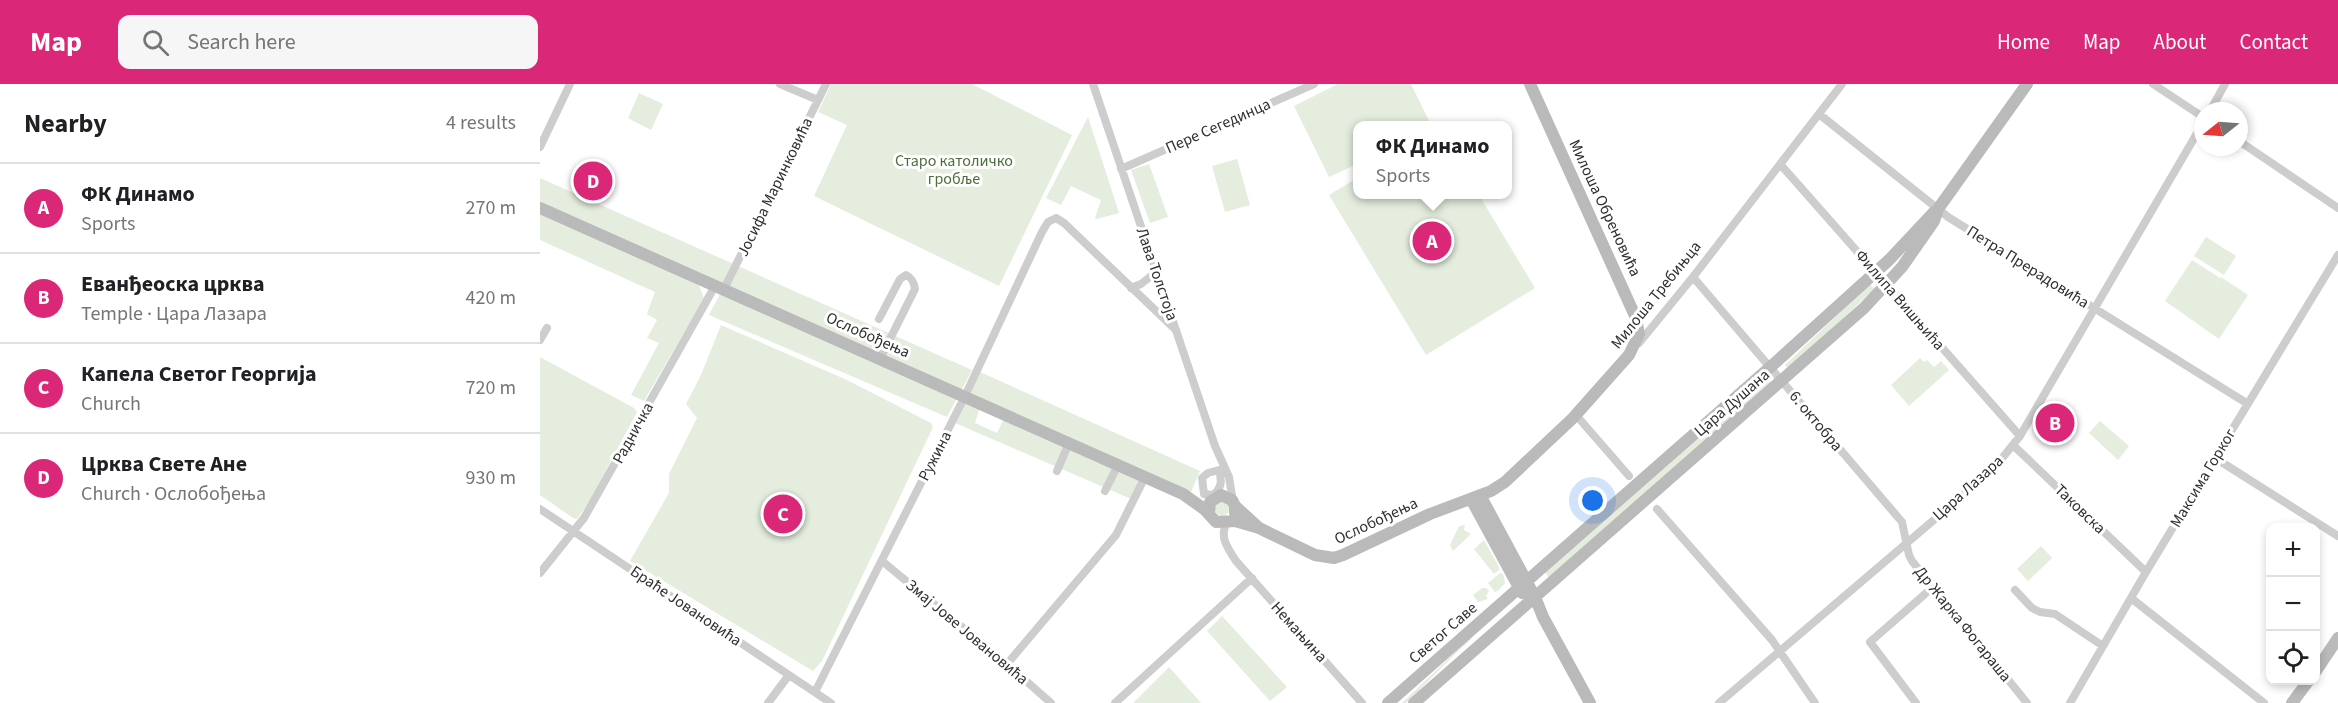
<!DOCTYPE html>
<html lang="en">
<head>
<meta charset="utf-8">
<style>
	:root { --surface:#fff; --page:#f6f6f6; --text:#202124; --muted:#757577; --line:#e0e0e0; --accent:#db2777 }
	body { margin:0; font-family:"Source Sans 3",sans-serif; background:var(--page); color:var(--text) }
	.controls { position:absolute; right:18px; bottom:18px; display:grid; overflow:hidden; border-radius:12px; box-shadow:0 3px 9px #0003 }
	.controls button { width:54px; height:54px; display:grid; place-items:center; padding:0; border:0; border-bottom:2px solid var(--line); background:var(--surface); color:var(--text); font:30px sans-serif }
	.compass { position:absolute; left:1654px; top:18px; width:54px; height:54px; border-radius:50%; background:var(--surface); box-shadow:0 3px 9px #0003; rotate:253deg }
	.you { position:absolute; left:1053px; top:417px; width:21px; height:21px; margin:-15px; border:4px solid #fff; border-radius:50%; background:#1a73e8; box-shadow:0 0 0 9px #1a73e833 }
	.badge { display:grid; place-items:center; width:39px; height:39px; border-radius:50%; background:var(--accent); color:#fff; font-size:20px; font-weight:700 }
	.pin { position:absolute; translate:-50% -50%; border:3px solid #fff; box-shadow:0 2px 6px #0006 }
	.popup { position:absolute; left:813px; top:37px; width:159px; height:78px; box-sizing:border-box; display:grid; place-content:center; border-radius:12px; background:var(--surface); filter:drop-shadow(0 2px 4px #0005); font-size:20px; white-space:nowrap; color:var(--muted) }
	.popup b { font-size:22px; color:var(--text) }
	.popup::after { content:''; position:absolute; left:50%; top:100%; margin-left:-12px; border:12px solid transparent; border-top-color:var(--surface) }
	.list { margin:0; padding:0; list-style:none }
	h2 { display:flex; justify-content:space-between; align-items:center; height:78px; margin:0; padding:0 24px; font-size:26px }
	h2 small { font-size:20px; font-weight:400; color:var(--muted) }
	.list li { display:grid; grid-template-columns:39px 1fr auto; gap:18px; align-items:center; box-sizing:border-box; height:90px; padding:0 24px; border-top:2px solid var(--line) }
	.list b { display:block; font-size:22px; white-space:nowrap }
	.list p { margin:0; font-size:20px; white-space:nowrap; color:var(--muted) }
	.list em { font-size:20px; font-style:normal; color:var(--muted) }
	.icon { flex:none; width:33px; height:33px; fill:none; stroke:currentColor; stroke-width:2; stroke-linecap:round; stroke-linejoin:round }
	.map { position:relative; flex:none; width:1798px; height:619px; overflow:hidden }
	header { display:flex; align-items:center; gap:36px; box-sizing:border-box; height:84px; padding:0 30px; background:var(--accent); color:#fff }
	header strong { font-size:28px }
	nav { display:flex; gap:33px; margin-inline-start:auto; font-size:21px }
	.search { width:420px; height:54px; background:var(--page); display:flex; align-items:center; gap:15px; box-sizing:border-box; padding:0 21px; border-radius:12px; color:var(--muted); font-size:22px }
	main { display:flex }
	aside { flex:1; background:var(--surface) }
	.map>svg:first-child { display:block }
</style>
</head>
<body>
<header>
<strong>Map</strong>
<div class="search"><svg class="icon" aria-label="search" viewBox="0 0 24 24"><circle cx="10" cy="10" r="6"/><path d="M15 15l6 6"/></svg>Search here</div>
<nav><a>Home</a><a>Map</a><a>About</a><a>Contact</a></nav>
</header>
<main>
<aside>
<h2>Nearby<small>4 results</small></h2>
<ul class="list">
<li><span class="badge">A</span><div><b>ФК Динамо</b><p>Sports</p></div><em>270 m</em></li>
<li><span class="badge">B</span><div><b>Еванђеоска црква</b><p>Temple · Цара Лазара</p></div><em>420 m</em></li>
<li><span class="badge">C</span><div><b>Капела Светог Георгија</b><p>Church</p></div><em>720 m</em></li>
<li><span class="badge">D</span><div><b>Црква Свете Ане</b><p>Church · Ослобођења</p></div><em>930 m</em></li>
</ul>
</aside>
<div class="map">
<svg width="1798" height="619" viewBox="0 0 1798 619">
	<rect width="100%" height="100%" fill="#fff"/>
	<path fill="#e4edde" d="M291,0H432L532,51L459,202L274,112L307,41L278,28Z
		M798,0H871L891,41L817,42V80L789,93L754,22Z
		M99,9L123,20L111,46L88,34Z
		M548,33L579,129L557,135L555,134L561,116L531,102L521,121L506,114Z
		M697,75L710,121L685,128L672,82Z
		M609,80L628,133L610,139L591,86Z
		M0,94L432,286L421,307L0,121Z
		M817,94V110L939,111L995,204L886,271L789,111Z
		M0,129L158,199L164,214L104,317L91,311L119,259L107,254L117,236L107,230L115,208L0,156Z
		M1666,153L1696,172L1684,191L1654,172Z
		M1652,176L1680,194L1673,205L1681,193L1708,211L1679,255L1625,217Z
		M1330,200L1334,205L1249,286L1245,281Z
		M180,210L417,314L407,333L169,231Z
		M181,241L307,296L391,339L393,343L282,577L273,587L90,477L129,409V390L157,334L146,320L161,291Z
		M0,273L94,324L97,328L50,416L37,435L33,434L0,411Z
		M1380,274L1384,278L1387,276L1394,283L1401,277L1409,286L1369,322L1351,301Z
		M440,288L660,387L651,408L638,404L430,311Z
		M1226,292L1231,298L1011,497L1005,488Z
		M425,316L440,323L435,339L457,349L464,335L600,395L591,415L415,339Z
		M1560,337L1589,362L1578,376L1549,349Z
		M675 425a7 7 0 1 1 14 0a7 7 0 1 1-14 0Z
		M925,441L924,446L931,450L913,467L910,461L919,442Z
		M944,456L959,483V486L954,490L934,465Z
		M1501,462L1512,474L1488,497L1477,485Z
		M960,489L963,490L965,499L958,507L955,508L948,499Z
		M942,504H946L949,507L946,512L948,515L938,518L933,511Z
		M682,532L747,603L730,617L667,547Z
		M930,554L931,555C908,576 888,598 866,619H862Z
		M629,583L661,619H593Z"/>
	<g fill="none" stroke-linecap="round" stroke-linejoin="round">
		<path stroke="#cdcdcd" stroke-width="8" d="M240,0L278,16
			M553,0L675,362L689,393L693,418
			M1613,0L1663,33
			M1670,27L1685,0
			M1279,30L1408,133L1708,320
			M1699,57L1798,124
			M0,63L30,0
			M1240,80L1480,352
			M581,85L774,0
			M1153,193L1362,438L1369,471L1372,477L1487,619
			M591,204L601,200L616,188
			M184,205L286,0
			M339,235L360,195L366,191C372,194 374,198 375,205L340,275
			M0,256L7,244
			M1099,259L1153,193L1302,0
			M1036,331L1089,392
			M1474,362L1606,488
			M1675,374L1798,452
			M679,386C682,397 682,404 673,411L664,410L662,394L668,389Z
			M517,387L529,359
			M565,407L578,381
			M0,425L291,619
			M1117,425L1232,556L1275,619
			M687,438C679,453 687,463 696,477L822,619
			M342,477L467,580L511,619
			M0,489L44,434L175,202
			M1475,506L1492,524L1500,528L1515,530L1563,562
			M1591,514L1724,619
			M467,580L576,451L605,393
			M275,608L425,312L502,148L508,138L516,134L524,139L636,246
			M228,619L249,591
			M575,619L712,494
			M1179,619L1429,406L1455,383L1480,352L1663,39
			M1376,619L1330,558L1393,503
			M1530,619L1606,488L1798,171"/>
		<path stroke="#bababa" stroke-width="12" d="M0,124L643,410L664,425L676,438L695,437L719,444
			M940,411L995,513L1003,533L1050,619
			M931,415L982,509
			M695,422L719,444L775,471L794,474L803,471L890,430L951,407L965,398L1033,334L1089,271L1099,250L1096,234L990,0
			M669,430L670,418L681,411L692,416L695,422V429
			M1776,587L1798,554
			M848,619L1236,278L1349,176L1394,128
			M874,619L1324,224L1362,183L1394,137L1398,125L1487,0
			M1752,619L1769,596"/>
	</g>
	<g text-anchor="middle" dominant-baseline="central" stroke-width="6" stroke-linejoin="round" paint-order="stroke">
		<g font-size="16" fill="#303030" stroke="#fff">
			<text transform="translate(678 42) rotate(-24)">Пере Сегединца</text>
			<text transform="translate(235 103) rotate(-64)">Јосифа Маринковића</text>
			<text transform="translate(1065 124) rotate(65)">Милоша Обреновића</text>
			<text transform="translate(1488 183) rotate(32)">Петра Прерадовића</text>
			<text transform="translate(617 190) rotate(71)">Лава Толстоја</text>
			<text transform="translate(1116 211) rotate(-51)">Милоша Требињца</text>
			<text transform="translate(1360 216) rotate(49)">Филипа Вишњића</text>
			<text transform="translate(328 251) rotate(24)">Ослобођења</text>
			<text transform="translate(1192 319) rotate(-41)">Цара Душана</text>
			<text transform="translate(1276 337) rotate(50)">6. октобра</text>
			<text transform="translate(93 349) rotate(-61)">Радничка</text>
			<text transform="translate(395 372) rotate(-63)">Ружина</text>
			<text transform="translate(1663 394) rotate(-59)">Максима Горког</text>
			<text transform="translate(1428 404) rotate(-42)">Цара Лазара</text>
			<text transform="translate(1540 425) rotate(44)">Таковска</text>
			<text transform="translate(836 437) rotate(-25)">Ослобођења</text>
			<text transform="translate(146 522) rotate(34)">Браће Јовановића</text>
			<text transform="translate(1423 540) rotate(51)">Др Жарка Фогараша</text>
			<text transform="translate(427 548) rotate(40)">Змај Јове Јовановића</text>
			<text transform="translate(759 548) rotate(48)">Немањина</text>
			<text transform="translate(903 549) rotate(-41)">Светог Саве</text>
		</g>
		<g font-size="16" fill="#4d6e3c" stroke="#fff">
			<text x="414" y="77">Старо католичко<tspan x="414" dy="18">гробље</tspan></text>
		</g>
	</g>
</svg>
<div class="controls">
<button>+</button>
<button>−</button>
<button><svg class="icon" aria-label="locate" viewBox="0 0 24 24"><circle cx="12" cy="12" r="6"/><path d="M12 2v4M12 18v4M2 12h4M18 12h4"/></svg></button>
</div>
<svg class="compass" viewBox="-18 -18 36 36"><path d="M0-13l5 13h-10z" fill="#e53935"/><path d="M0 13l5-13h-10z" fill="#757577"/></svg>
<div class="you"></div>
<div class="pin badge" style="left:892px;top:157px">A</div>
<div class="popup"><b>ФК Динамо</b>Sports</div>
<div class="pin badge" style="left:1515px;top:339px">B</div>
<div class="pin badge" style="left:243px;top:430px">C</div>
<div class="pin badge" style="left:53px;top:97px">D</div>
</div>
</main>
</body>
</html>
